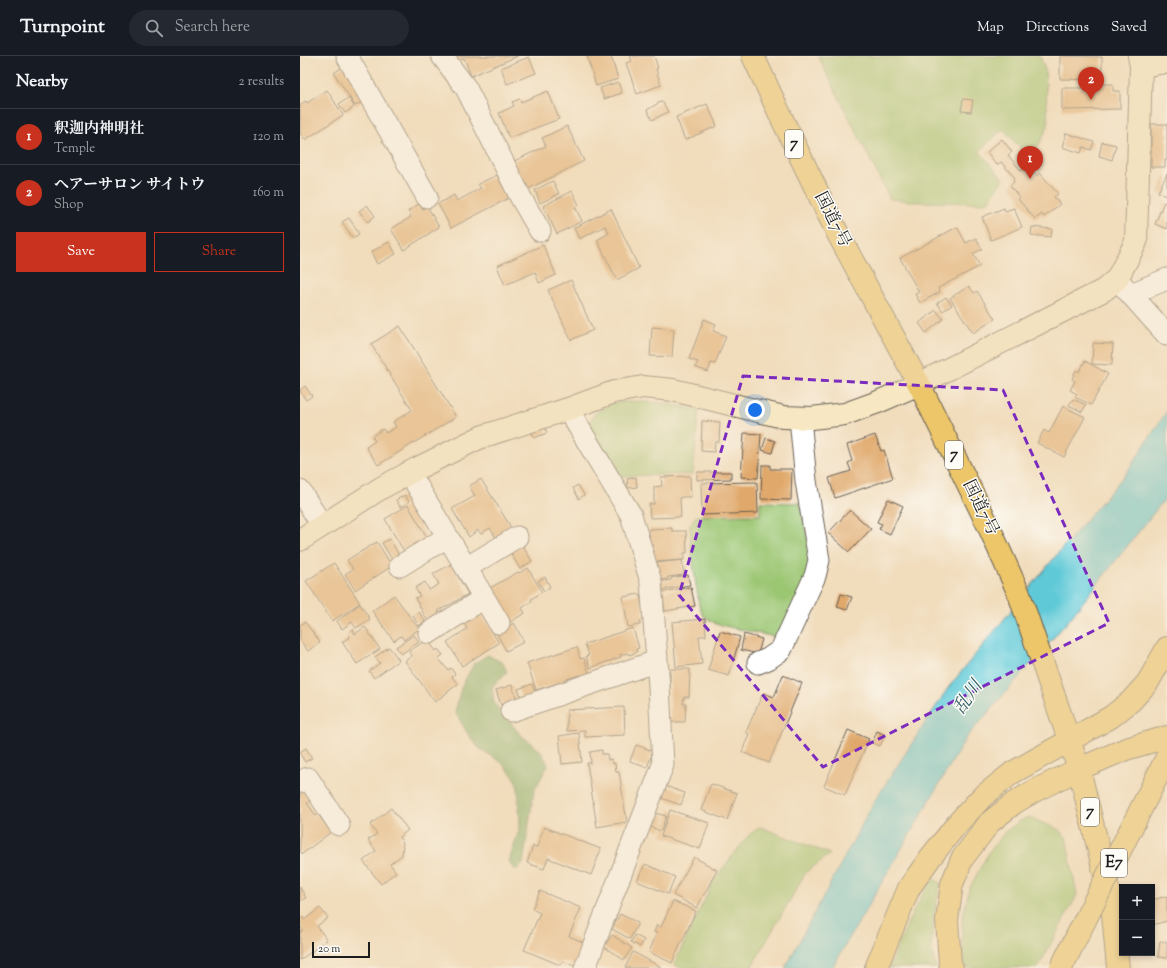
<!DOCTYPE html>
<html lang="en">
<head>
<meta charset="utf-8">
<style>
	:root { --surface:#171b24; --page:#242831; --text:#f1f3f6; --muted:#9ea1a6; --line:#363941; --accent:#c8321e }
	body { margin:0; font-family:"Sorts Mill Goudy","Noto Serif JP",serif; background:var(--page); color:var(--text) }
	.controls { position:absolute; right:12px; bottom:12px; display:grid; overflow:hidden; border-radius:0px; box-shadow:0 2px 6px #0003 }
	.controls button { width:36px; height:36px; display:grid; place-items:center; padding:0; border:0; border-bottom:1px solid var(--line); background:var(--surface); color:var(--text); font:20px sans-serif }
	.scale { position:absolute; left:12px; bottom:10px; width:58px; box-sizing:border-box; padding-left:4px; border:2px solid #1c1c1c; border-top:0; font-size:11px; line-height:14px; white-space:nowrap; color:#1c1c1c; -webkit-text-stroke:3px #fdfcf7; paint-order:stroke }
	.you { position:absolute; left:455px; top:354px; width:14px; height:14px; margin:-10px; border:3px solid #fff; border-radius:50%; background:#1a73e8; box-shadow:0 0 0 6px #1a73e833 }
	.badge { display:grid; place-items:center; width:26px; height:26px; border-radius:50%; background:var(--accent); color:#fff; font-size:13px; font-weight:700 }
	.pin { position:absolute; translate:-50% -33px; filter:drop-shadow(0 1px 2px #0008) }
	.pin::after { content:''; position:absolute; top:21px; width:14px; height:12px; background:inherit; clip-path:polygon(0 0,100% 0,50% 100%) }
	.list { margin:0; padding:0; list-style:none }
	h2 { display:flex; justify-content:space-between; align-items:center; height:52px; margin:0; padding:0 16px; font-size:17px }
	h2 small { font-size:13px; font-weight:400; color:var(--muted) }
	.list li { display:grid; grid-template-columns:26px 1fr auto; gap:12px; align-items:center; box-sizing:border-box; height:56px; padding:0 16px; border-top:1px solid var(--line) }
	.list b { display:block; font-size:15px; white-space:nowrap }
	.list p { margin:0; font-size:13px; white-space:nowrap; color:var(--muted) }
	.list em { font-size:13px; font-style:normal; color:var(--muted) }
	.actions { display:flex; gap:8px; padding:12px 16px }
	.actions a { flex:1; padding:9px 0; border:1px solid var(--accent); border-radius:0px; text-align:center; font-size:14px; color:var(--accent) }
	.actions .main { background:var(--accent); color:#fff }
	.icon { flex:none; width:22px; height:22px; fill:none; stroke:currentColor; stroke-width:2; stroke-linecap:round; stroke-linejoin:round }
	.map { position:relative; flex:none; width:867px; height:912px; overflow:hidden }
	header { display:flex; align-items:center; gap:24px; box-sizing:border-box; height:56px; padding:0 20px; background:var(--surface); border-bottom:1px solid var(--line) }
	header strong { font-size:19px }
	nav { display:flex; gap:22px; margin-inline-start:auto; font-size:14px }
	.search { width:280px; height:36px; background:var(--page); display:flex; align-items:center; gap:10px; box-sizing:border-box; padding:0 14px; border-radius:22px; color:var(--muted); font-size:15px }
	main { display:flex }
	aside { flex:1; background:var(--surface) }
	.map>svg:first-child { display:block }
</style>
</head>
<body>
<header>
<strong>Turnpoint</strong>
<div class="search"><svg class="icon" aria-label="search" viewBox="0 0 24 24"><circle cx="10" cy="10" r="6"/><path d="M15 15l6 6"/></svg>Search here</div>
<nav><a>Map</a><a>Directions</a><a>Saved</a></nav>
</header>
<main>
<aside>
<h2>Nearby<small>2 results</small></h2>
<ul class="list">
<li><span class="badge">1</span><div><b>釈迦内神明社</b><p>Temple</p></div><em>120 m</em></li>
<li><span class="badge">2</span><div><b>ヘアーサロン サイトウ</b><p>Shop</p></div><em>160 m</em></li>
</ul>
<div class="actions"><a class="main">Save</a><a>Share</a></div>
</aside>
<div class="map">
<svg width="867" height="912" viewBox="0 0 867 912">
	<rect width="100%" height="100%" fill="#fdfcf7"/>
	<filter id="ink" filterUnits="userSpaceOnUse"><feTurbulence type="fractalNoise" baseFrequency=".025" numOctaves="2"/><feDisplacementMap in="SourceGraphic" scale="8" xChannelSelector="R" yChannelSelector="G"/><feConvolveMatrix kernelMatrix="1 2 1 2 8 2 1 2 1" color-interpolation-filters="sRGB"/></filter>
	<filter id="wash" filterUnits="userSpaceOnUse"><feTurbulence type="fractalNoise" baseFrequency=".012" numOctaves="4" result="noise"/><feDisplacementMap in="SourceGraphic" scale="16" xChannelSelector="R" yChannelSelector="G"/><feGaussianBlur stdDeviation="0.9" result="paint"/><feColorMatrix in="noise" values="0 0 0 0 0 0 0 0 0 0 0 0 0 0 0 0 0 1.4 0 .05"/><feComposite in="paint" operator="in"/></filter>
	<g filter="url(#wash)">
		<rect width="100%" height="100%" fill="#f1dcbb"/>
		<path fill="#9bc672" stroke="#5c7147" d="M518,0H740L745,13L748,70L739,89L727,99L703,73L679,95L703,123L687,147L617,146L590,143Z
			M337,345L363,347L399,354L393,418L318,420L287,373L295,357L311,347Z
			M460,446L500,447L513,510L480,582L416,568L403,559L399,549L391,494L390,468L396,460L460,459Z
			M728,761L758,773L766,781L777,839L738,912H665L662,894V864L669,833L689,796L705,776L720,765Z
			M460,771L530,798L506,816L451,912H380L374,908L414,824L448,780Z
			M633,823L641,827L635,854L631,893L636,912H589C602,881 613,850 633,823Z"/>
		<path fill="#7cab64" stroke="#4c6440" d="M188,599L203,607L207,616L192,631L194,647L221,679L241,695L248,709L234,735L223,808L217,814L212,811L209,805L220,771L218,733L215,722L201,706L179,692L169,680L155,656L161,632L174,607Z"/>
		<path fill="#5ec9d7" stroke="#3d727a" d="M867,355V440L768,565L666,682L532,912H485L575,744L648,632L759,496L827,416Z"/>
		<g id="blocks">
			<path fill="#e0a86a" d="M152,0H218L171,20L164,2L155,6Z
				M287,0H311L318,23L296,30Z
				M330,0H354L358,12L356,13L361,29L337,38L326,7L332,5Z
				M760,0L802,1V24L760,23Z
				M229,1L236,17L207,28L201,12Z
				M47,8L67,43L55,50L34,17Z
				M318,26L322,37L304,43L300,32Z
				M792,28H813V35H820V53L762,54V32H792Z
				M27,34L43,59L5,84L0,77V49L6,45L7,47Z
				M248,35L259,63L209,82L199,57L214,50L212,46L220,43L221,46Z
				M49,42L54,51L45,57L39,48Z
				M663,43L673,44L671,56L661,55Z
				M362,45L368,56L352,64L347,54Z
				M407,48L417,70L385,84L376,61Z
				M851,68H867V104H865V111H851Z
				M267,70L284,105L224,135L210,107L246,90L242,82Z
				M766,77L794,86L791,94L783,91L781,97L762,91Z
				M702,83L712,96L708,99L721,115L727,109L736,120L740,117L758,138L754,141L760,148L744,161L742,158L735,163L718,143L720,142L710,130L714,126L713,124L715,122L701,106L697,109L687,96Z
				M802,86L816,89L812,104L799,100Z
				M867,118V141L858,136Z
				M197,119L209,142L151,172L138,148L154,139L157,145L181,132L178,128Z
				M253,125L259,138L240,147L235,134Z
				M272,135L279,149L275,151L282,165L257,178L243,150Z
				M864,146L867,147V173L855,168Z
				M119,148L123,153L127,150L139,171L104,194L91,173L111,161L108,155Z
				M67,149L75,160L68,166L59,155Z
				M704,152L705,155L714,152L722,171L691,184L682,161Z
				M311,153L339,212L317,224L297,184L309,177L305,170L279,183L274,172Z
				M49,162L59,178L53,182L42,166Z
				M657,171L666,187L676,182L682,193L673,198L680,210L638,232L640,236L620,247L615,238L619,236L600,202Z
				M732,171L752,173L751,181L731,179Z
				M89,186L96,198L77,208L71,196Z
				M243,189L256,219L239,227L235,216L205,229L197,210Z
				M271,224L293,274L271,284L248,234Z
				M669,230L674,237L677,235L695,263L673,277L650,242Z
				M646,241L652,249L643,255L637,247Z
				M636,254L643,263L626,277L619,267Z
				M404,263L416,268L413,275L426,280L415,308L411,307L408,316L395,311L398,306L389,303Z
				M100,270L156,361L78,409L66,391L75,385L72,380L83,373L86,377L96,371L93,366L112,354L71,288Z
				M352,271L374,273L372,301L350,300Z
				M793,287L813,288L812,309L792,308Z
				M785,305L808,318L791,349L775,341L777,338L770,334L775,325L772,323L776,314L779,316Z
				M5,330L12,340L6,344L0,335V334Z
				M773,343L786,349L782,356L769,349Z
				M763,350L785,361L764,401L737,387L744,374L749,377Z
				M402,365L420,366L419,386H415L414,396L401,395Z
				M245,371L247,377L234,382L232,376Z
				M444,377L461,378L458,422L441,421Z
				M575,379L581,395L584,394L593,422L535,442L529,422L551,415L548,407L552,405L547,389Z
				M466,382L475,385L472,397L462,394Z
				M462,409H470V413H492L491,444L461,443Z
				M397,416H431V423L397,424Z
				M390,420L391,441H380L381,461L350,462L349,448H354V431L362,430L361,421Z
				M336,421L337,431L328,432L327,423Z
				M181,423L212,473L196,482L190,472L181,478L178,474L169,481L152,453L175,440L169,430Z
				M457,426L458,457L402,459L401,427Z
				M278,429L284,439L279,443L273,432Z
				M105,439L109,446L100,451L96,444Z
				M588,443L603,450L590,478L579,473L582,468L577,466Z
				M108,449L128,483L105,497L85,463Z
				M550,454L571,473L549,496L528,477Z
				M372,472V475H386L387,497H384V504L354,506L353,488H350L349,473Z
				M90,483L100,501L93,505L82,487Z
				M77,486L92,510L55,534L45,518L53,513L47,504Z
				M222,489L232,505L220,513L210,496Z
				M382,504L384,519L368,521V523L359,524L356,507Z
				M34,507L60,547L32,565L6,525Z
				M151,508L168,538L138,555L141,562L130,569L115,542L120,540L115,532L125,526L129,534L139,528L133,518Z
				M228,512L242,536L231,543L232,545L222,552L225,557L210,566L190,532L218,516L219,517Z
				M388,519L390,529L360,534L359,526L371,524V522Z
				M245,521L250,531L244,535L238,525Z
				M391,531L395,550L365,555L362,536Z
				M340,538L344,564L340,565V569L328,571L323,541Z
				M541,538L552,541L547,554L537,551Z
				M94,539L119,573L104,584L101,580L94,585L72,555Z
				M60,548L70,563L56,572L52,566L42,573L37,565Z
				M119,556L125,565L119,570L113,560Z
				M180,556L199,587L162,610L147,586L167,573L164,567Z
				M405,563L406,580H399L402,608L376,611L372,566Z
				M5,566L20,586L8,595L0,584V569Z
				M214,567L224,586L206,595L196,576Z
				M65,571L80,593L57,608L42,586L50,581L48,577L53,573L55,578Z
				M333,572L339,592L336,593L337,596L329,599L328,597L320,599L321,601L290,612L286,600L289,599L285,588Z
				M420,575L440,581L429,620L408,614Z
				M444,578L462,583L458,598L441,594Z
				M114,579L119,586L101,598L96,591Z
				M127,583L136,595L138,593L143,599L138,602L148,614L151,612L155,618L152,621L158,628L135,646L105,605L112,600L109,596Z
				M89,591L99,604L74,622L69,615L80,607L75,601Z
				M277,591L280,603L284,602L290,620L281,623L279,619L267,623V624L236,634L227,607Z
				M370,613H390L389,641H384L383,648H386L385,666H370Z
				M483,619L502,627L469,707L442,696L449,678L446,676L463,637L474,641Z
				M232,628L236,639L222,643L218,633Z
				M212,629L217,644L201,649L196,634Z
				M324,651L325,679L285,681V674L267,675V654Z
				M548,674L569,683L545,739L524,730Z
				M577,675L585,679L580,690L572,687Z
				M279,677L282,706L262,708L259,680Z
				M336,689L353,695L347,712L330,705Z
				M6,692L12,702L5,706L0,698V696Z
				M302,694V698H307L308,704L312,703L313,708L315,707L316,716H319L327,766L297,771L287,707H291L290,696Z
				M411,728L437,737L427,764L401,754Z
				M365,730L385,737L381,749L361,742Z
				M2,731L11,744L7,747L16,760L18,758L31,776L2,798L0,795V733Z
				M91,752L108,774L99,781L103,787L102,799L90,808L96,816L81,828L63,805L76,795L68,784L77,778L70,769Z
				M370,754L409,767L400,793L361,780Z
				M355,757L366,760L361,775L350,771Z
				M244,771L301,793L291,819L248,802L244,813L227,807L233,790L237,791Z
				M394,801L417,814L397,852L373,839Z
				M345,808L375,821L368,838L337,825Z
				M0,831L6,842L0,845Z
				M240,835L281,852L269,880L285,887L275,910L262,905L260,909L224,894L240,857L232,853Z
				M867,840V865L852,869V844Z
				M373,845L396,855L372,907L349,896L357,877L354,876L357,869L361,871Z
				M20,852L28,862L17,870L27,884L0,904V877L3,874L0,870V863L3,861L4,864Z
				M320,858L338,867L330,883L312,873Z
				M312,879L332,892L324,904L304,891Z
				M335,879L344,884L340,891L331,886Z
				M860,885L867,886V902L858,901Z
				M333,896L361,911L360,912H325Z"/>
		</g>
	</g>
	<g filter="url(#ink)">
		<use href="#blocks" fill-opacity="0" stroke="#675f54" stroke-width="1"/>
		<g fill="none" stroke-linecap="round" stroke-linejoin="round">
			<defs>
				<path id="street" d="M47,0L127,141
					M142,0L166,32L221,142L240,175
					M817,223L867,279
					M831,238L867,223
					M268,353L331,459L351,526L359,630L363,709L305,859L285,912
					M109,416L199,567
					M0,435L22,469
					M100,510L147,481
					M166,512L217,481
					M129,577L184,542
					M458,607L468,603L481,594L515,520L519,504L506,425L500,362
					M211,655L357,605
					M0,726L8,722L39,769"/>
				<path id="secondary" d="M841,10L867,6
					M0,484L81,432L118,412L181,381L268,353L314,336L343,331L373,334L483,361L512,362L545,358L578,346L619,328L804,234L817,223L836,186L841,10L839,0"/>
				<path id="highway" d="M453,0L484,67L537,176L619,328L689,471L719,538L779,713L812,848L818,912
					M576,912L609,832L630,802L657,768L682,741L712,717L811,661L831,645L848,626L867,592
					M652,912L650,907L647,864L652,828L662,803L690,766L714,747L736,734L779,713L826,693L867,681"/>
			</defs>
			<use href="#street" stroke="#675f54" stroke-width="23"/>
			<use href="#secondary" stroke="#675f54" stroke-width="24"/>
			<use href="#highway" stroke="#675f54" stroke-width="24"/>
			<use href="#street" stroke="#fff" stroke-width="21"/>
			<use href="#secondary" stroke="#f7e8c3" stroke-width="22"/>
			<use href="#highway" stroke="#ecc669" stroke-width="22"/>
			<defs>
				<path id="highway-bridge" d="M761,912L867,701"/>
			</defs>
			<use href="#highway-bridge" stroke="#675f54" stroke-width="24" stroke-linecap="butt"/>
			<use href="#highway-bridge" stroke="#ecc669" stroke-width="22"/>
		</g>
	</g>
	<path d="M0 0H867V912H0ZM443,320L703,334L809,567L523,711L379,539Z" fill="#f1dcbb" fill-opacity=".55" fill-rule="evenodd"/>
	<path fill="none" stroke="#7b2cbf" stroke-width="3" stroke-dasharray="8 5" stroke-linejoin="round" d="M443,320L703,334L809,567L523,711L379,539Z"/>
	<g text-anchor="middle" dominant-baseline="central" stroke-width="3" stroke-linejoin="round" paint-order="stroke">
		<g fill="#fdfcf7" stroke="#605f5e" stroke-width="1">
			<rect x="485" y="74" width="18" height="28" rx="3"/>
			<rect x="645" y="385" width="18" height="28" rx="3"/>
			<rect x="781" y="742" width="18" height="28" rx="3"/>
			<rect x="801" y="793" width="26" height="28" rx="3"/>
		</g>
		<g font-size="16" font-weight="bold" fill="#1c1c1c">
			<text x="494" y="88">7</text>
			<text x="654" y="399">7</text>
			<text x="790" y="756">7</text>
			<text x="814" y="807">E7</text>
		</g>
		<g font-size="17" fill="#1c1c1c" stroke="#fdfcf7">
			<text transform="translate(532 164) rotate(63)">国道7号</text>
			<text transform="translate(680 452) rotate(64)">国道7号</text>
		</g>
		<g font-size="18" font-style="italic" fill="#366167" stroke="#fdfcf7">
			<text transform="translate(669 642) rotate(-55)">乱川</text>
		</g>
	</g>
</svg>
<div class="controls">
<button>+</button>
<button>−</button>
</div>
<div class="scale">20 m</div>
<div class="you"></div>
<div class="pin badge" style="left:730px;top:123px">1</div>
<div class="pin badge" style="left:791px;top:44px">2</div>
</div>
</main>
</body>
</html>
